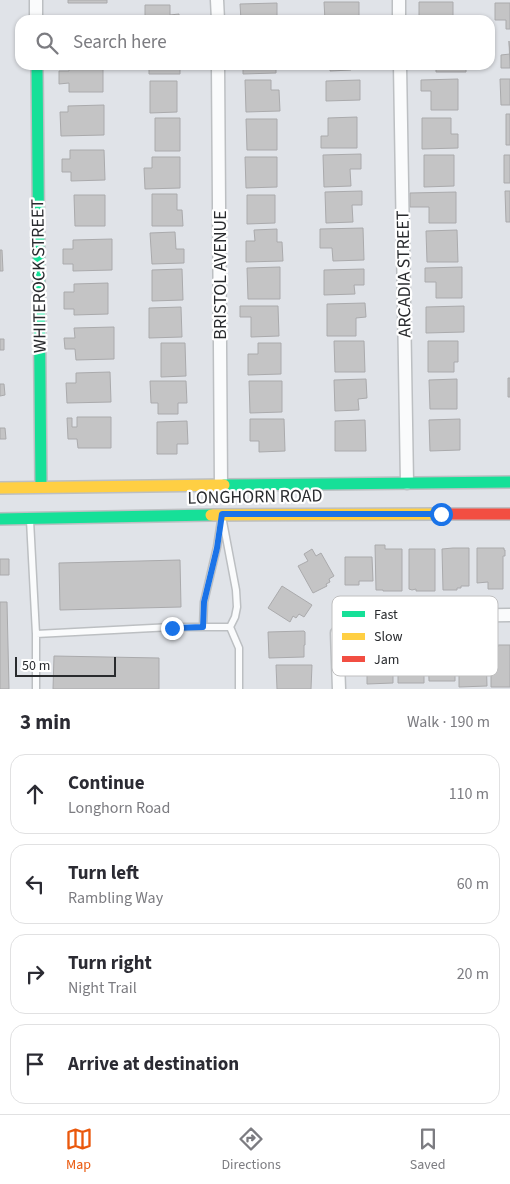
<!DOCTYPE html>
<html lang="en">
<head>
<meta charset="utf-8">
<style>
	:root { --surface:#fff; --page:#f7f7f7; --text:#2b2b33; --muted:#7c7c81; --line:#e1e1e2; --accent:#ea580c }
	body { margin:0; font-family:"Source Sans 3",sans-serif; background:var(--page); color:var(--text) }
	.scale { position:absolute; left:15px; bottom:12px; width:101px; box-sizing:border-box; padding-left:5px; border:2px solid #292b2e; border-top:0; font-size:14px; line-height:18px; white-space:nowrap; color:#292b2e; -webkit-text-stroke:4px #fff; paint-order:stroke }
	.stop { position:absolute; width:15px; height:15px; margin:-11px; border:4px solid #1a73e8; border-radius:50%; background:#fff }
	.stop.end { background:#1a73e8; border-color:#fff; box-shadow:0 1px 5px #0008 }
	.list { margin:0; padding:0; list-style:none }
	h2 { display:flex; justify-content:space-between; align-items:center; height:65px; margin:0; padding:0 20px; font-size:21px }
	h2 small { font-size:16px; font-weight:400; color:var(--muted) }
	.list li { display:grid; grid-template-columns:32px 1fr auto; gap:15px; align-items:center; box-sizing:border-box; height:80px; margin:0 10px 10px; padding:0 10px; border:1px solid var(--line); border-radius:15px }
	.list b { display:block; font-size:19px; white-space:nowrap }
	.list p { margin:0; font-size:16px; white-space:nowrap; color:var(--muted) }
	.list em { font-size:16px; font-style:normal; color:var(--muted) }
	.icon { flex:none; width:28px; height:28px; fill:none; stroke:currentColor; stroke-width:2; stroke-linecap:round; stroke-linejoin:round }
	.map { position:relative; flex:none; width:510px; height:689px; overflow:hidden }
	.search { position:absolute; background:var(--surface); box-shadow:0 1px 4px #0004; left:15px; right:15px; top:15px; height:55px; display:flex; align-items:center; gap:12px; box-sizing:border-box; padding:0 18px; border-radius:15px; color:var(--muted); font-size:19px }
	.sheet { height:425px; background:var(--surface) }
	nav { display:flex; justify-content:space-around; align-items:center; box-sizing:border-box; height:70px; border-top:1px solid var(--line); background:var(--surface); font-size:14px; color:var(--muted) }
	nav a { display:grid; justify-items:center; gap:2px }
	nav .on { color:var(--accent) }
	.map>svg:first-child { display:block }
</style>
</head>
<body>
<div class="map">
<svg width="510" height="689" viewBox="0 0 510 689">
	<rect width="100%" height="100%" fill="#e0e3e8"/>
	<path fill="#c4c4c5" stroke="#aaaaac" d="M68,0H107V3H68Z
		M324,2H359V20H325Z
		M419,2H453V20H419Z
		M277,3V20H241L240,4Z
		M495,3H510V29H506V20H495Z
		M145,5H170V15L179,14V20H145Z
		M102,16V20H69L68,17Z
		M509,41L510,68H501V55L510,54Z
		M69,65H103V92H69V83L59,84V71H69Z
		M149,65H180V74H149Z
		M243,65H276V73L243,74Z
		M330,65H351V70L330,71Z
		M436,65H466V72H436Z
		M458,79V110H431V91H421V80Z
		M500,79H510V105H501Z
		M245,80H271V90H279L280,111L246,112Z
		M360,80V100L326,101V81Z
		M150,81H177V112L150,113Z
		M104,105V135L61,136L60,112H68V106Z
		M506,114H510V145H506Z
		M357,117V148H321V136H328V118Z
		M155,118H180V151H155Z
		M422,118H451V134H458V148L422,149Z
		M246,119H277V150H247Z
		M70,150H104L105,180L71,181V172H62V159H70Z
		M361,154V169H350L351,186L324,187L323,155Z
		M424,155H454V186L424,187Z
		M504,155H510V183H504Z
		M152,157H180V188L145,189L144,168H152Z
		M245,157H277V187L246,188Z
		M362,191V205H352L353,222L326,223L325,192Z
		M505,191H510V222H506Z
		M456,192V223H429V207H410V193Z
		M152,194H177V210H182L183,226H152Z
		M74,195H105V226H75Z
		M247,195H275V223L247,224Z
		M363,228L364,260L333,261L332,248H320V229Z
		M277,229V242H282L283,261L246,262V241H255L254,230Z
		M457,230L458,262H427L426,231Z
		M175,232L176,249H184V263L152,264L150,233Z
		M112,239V270L73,271V264H63V249H73V240Z
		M0,250H2L3,271H0Z
		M280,267V299H248L247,268Z
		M462,267V298H436V282H425V268Z
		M182,269L183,300L152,301V270Z
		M364,269V285H354L355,294L324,295V270Z
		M108,283V314L74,315V309H64V292H74V284Z
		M365,303L366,317L356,318V336H327V304Z
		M240,306H278L279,336L251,337V317H240Z
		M464,306V332L426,333V307Z
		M181,307L182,337L149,338V308Z
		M114,327V359L76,360L75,349H65L64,338H75L74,328Z
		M0,339H4V350H0Z
		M334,341H364L365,372H335Z
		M428,341H458V362H454V372H428Z
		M161,343H185L186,376L161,377Z
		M258,343H281V374L248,375V354H258Z
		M110,372L111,402L67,403L66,383H76V373Z
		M508,378H510V397H508Z
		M366,379L367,398L358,399L359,410L335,411L334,380Z
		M457,379V409H430L429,380Z
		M150,381H186L187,403H178V414H158V403H151Z
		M249,381H282V412L250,413Z
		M0,384H4L5,395L0,396Z
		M77,417H111V448H78L77,439H68L67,418H72V427H77Z
		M250,419H284L285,451L259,452V441H250Z
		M460,419V450L430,451L429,420Z
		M365,420L366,451H335V421Z
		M187,421L188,444H177V454H157V422Z
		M0,428H5L6,439H0Z
		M375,545H385V549H402V591H383V590H376Z
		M453,548H469V586H461V588H457V590H443L442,549Z
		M477,548H504V550H505V556H503V589H488V582L477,583Z
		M312,549L316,556L321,553L334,576L329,579L330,582L326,584L327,586L313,593L298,566L308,561L304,554Z
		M409,549H435V591H416V589L412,590L409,589Z
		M345,557H372L373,581H359V585H345Z
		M0,559H9V575H0Z
		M180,560L181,607L60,610L59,563Z
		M282,586L312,605L304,617L299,614L296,618L293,616L290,622L268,608Z
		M0,602H7L9,689H0Z
		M304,631L305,632V645H304V657L269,658L268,632Z
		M459,645H474V652H486L487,686L459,687Z
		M498,645H510V687H491V647H498Z
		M379,646H393V683L367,684V660H374V655L379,654Z
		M398,646L424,647V683H398Z
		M428,646H442V650H455V681H429Z
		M54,656L159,658V689H53Z
		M276,665H312L311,689H277Z"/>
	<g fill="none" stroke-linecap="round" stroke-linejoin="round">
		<defs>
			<path id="lane" d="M222,516L236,590L237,607L235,617L230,627L239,648V689
				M30,520L36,634V689
				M203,627L204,602L217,547L221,521
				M36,634L172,627H230"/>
			<path id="street" d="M36,0V20
				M217,0L218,20
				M399,0V20
				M218,65L221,485
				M400,65L407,483
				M339,689L337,633L358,617L510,615"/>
			<path id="fast" d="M37,65L41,487
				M224,485L510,482
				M0,519L211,515"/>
			<path id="slow" d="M0,488L224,485
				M211,515L438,514"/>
			<path id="jam" d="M438,514H510"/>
		</defs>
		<use href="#lane" stroke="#bcbfc2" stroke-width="9"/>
		<use href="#street" stroke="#bcbfc2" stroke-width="15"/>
		<use href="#fast" stroke="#bcbfc2" stroke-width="14"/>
		<use href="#slow" stroke="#bcbfc2" stroke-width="14"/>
		<use href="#jam" stroke="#bcbfc2" stroke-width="14"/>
		<use href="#lane" stroke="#fafbfc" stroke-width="6"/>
		<use href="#street" stroke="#fafbfc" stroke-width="12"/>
		<use href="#fast" stroke="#16e098" stroke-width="11"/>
		<use href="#slow" stroke="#ffcf43" stroke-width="11"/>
		<use href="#jam" stroke="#f24e42" stroke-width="11"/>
	</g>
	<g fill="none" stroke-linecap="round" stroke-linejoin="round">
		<path stroke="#1a73e8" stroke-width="6" d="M172,628L203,627L204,602L217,548L222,514H441"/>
	</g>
	<g text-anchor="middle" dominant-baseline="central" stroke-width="4.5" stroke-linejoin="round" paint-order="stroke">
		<g font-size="18" fill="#292b2e" stroke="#fff">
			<text transform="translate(404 274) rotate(-91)">ARCADIA STREET</text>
			<text transform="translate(220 275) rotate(-90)">BRISTOL AVENUE</text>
			<text transform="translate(39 276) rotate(-91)">WHITEROCK STREET</text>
			<text transform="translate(255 497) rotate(-1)">LONGHORN ROAD</text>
		</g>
	</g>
	<rect x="332" y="596" width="166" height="80" rx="8" fill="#fff" stroke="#bfbfc0" stroke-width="1"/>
	<rect x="342" y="611" width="23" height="6" fill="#16e098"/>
	<rect x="342" y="633" width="23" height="7" fill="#ffcf43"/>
	<rect x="342" y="656" width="23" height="6" fill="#f24e42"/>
	<g font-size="14" fill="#292b2e">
		<text x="374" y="619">Fast</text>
		<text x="374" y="641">Slow</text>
		<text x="374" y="664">Jam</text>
	</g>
</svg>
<div class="scale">50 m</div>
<div class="stop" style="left:441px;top:514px"></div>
<div class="stop end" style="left:172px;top:628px"></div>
<div class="search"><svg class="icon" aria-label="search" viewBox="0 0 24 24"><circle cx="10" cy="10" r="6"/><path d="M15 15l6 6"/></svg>Search here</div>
</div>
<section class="sheet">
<h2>3 min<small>Walk · 190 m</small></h2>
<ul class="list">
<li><svg class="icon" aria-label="ahead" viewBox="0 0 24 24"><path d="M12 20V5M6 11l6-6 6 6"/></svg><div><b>Continue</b><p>Longhorn Road</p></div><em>110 m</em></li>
<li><svg class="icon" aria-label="left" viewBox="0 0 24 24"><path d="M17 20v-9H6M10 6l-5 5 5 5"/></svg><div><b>Turn left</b><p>Rambling Way</p></div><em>60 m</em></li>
<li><svg class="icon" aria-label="right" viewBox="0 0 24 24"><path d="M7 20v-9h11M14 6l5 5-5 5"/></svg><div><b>Turn right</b><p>Night Trail</p></div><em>20 m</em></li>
<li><svg class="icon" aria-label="arrive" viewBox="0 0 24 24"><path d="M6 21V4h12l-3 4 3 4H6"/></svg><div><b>Arrive at destination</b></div></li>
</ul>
</section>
<nav>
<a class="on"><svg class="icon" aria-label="map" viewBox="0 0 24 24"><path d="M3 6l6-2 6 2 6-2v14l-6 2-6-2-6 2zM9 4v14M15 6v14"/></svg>Map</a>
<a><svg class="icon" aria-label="directions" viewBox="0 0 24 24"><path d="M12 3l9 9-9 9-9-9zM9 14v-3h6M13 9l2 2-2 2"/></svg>Directions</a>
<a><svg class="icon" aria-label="saved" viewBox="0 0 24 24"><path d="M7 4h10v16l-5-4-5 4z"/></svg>Saved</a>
</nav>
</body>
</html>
